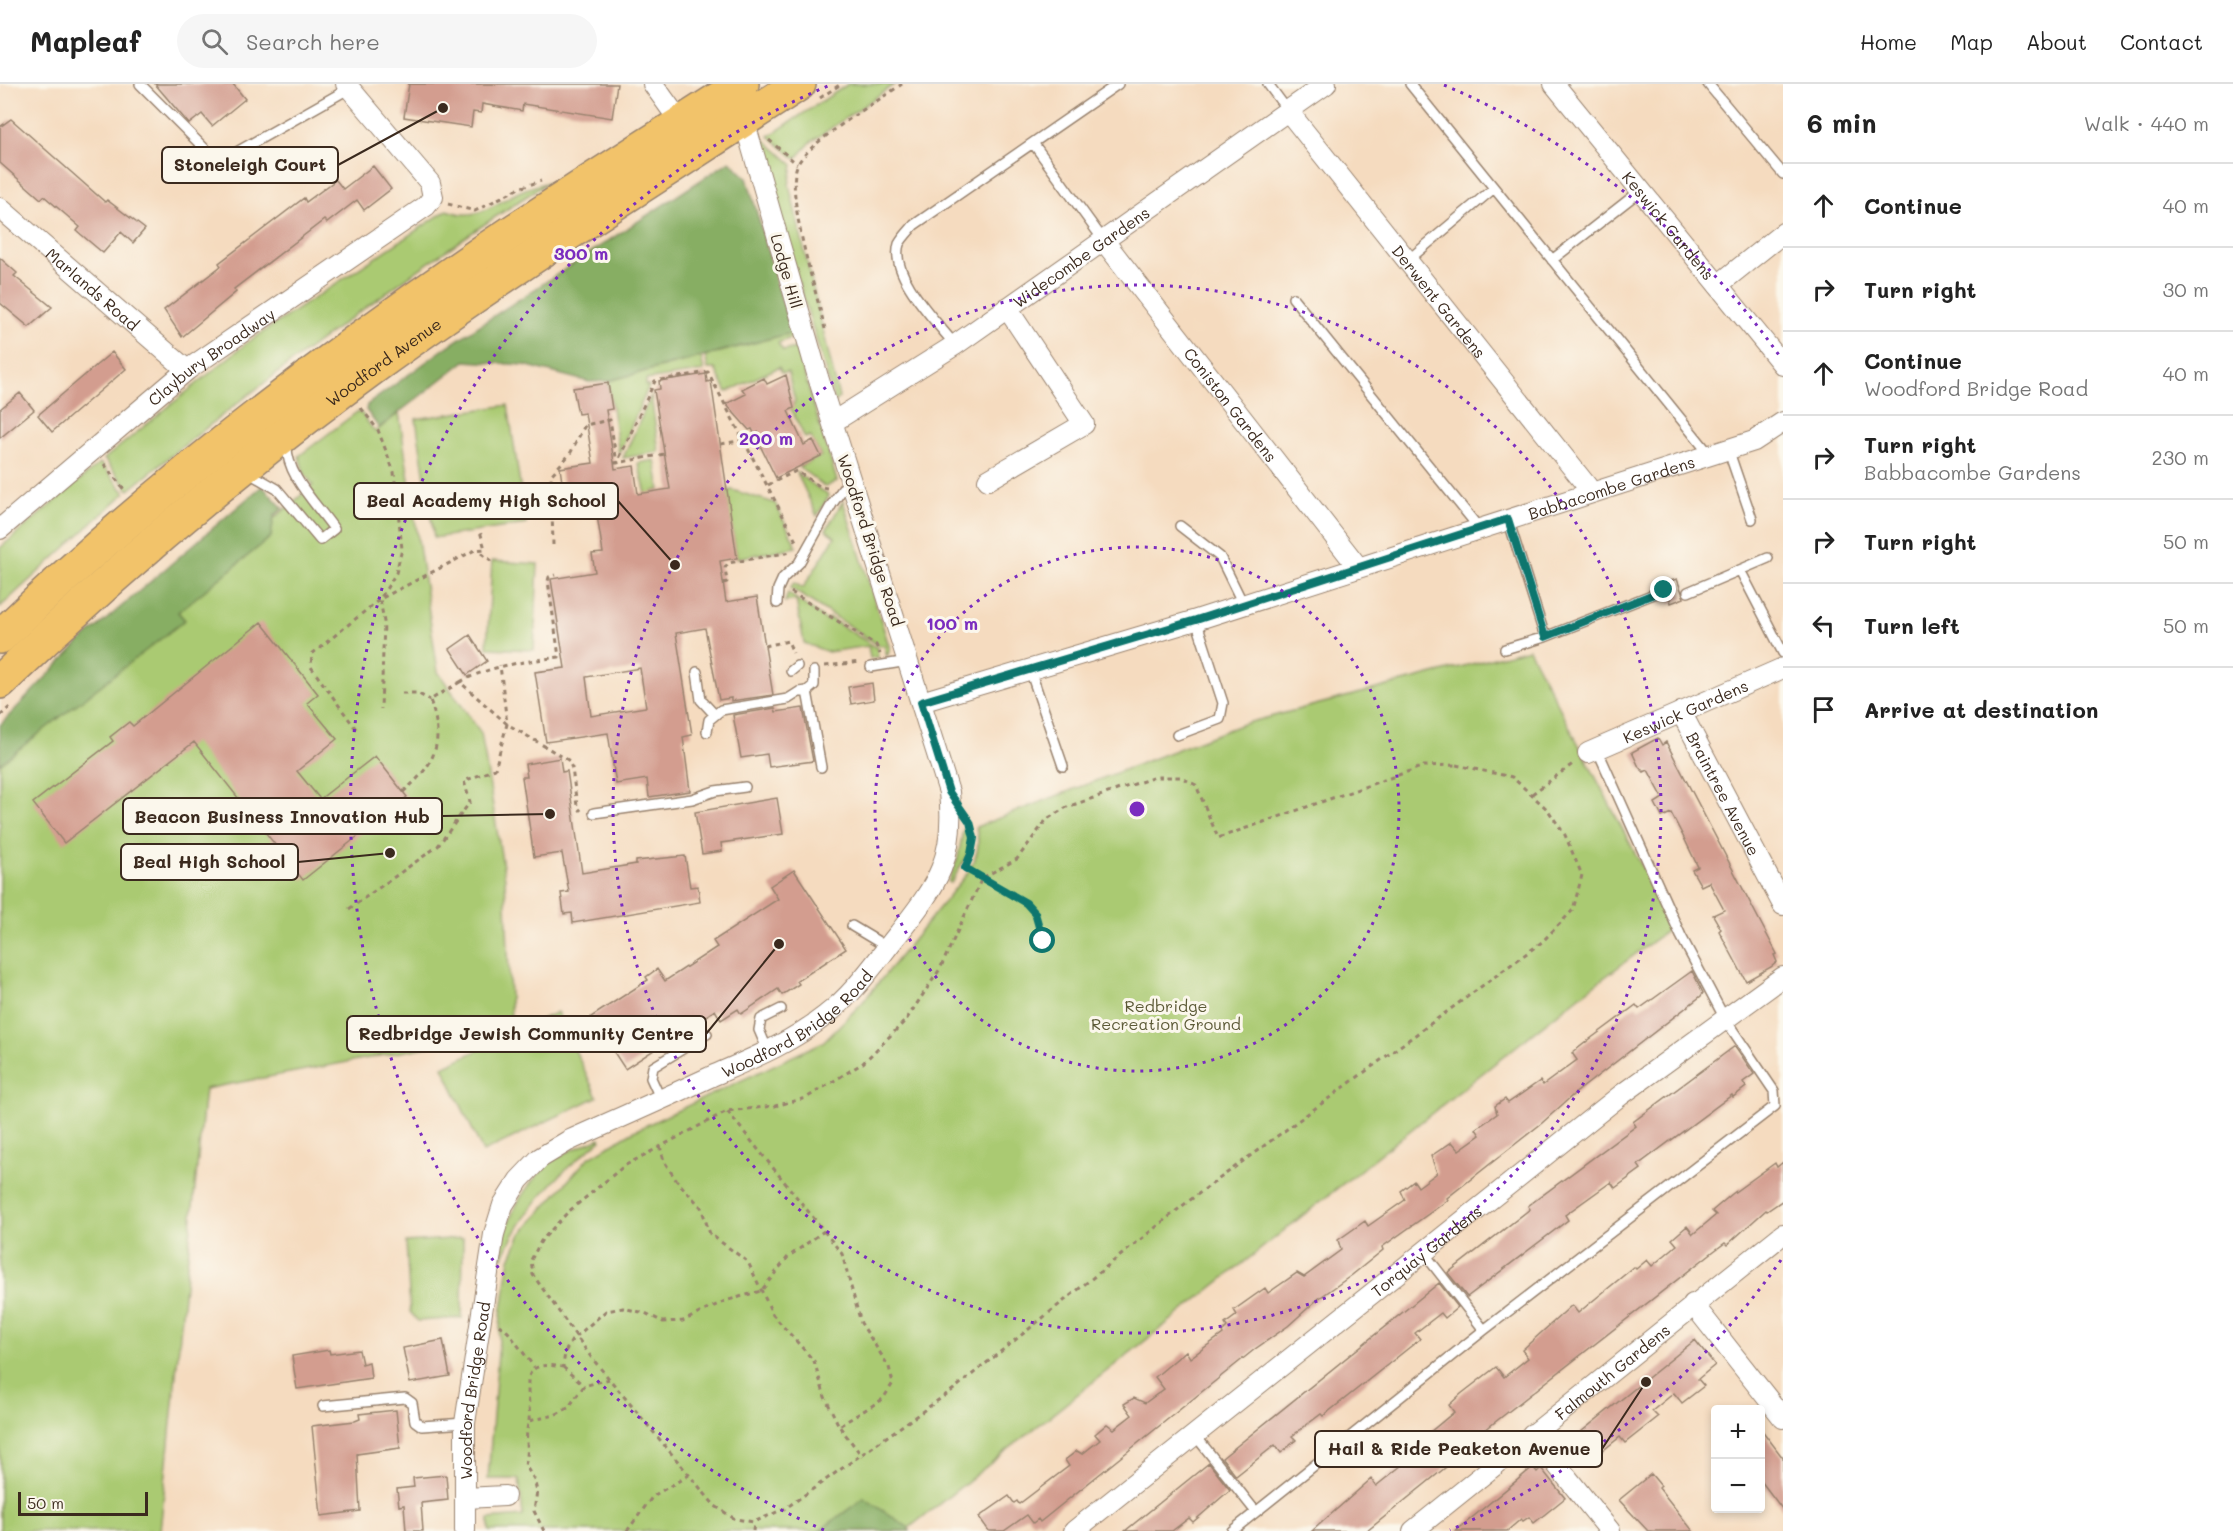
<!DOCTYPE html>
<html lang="en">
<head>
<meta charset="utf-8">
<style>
	:root { --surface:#fff; --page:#f6f6f6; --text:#222; --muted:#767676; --line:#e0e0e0 }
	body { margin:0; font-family:Mali,sans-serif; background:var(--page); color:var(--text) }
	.controls { position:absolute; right:18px; bottom:18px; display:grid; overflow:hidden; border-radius:6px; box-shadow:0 3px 9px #0003 }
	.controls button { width:54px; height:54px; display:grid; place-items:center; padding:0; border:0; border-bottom:2px solid var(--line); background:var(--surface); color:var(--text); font:30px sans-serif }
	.scale { position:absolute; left:18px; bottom:15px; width:130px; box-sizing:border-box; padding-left:6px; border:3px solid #3b2a1e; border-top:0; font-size:16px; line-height:21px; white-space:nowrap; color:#3b2a1e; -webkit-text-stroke:4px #fbf7ec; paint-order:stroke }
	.stop { position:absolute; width:18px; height:18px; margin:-14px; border:4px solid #0f766e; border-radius:50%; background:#fff }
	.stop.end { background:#0f766e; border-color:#fff; box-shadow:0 2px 6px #0008 }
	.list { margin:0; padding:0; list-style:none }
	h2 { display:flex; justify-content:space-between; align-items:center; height:78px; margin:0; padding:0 24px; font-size:26px }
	h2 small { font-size:20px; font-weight:400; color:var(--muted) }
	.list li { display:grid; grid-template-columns:39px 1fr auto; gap:18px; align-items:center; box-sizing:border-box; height:84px; padding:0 24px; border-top:2px solid var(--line) }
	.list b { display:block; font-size:22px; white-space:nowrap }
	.list p { margin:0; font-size:20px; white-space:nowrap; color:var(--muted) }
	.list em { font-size:20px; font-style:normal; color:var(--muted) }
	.icon { flex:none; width:33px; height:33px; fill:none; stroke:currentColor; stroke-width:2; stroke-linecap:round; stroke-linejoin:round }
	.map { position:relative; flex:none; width:1783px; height:1447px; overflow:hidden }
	header { display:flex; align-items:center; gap:36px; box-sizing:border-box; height:84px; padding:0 30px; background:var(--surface); border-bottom:2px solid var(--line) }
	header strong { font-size:28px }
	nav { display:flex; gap:33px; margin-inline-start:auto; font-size:21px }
	.search { width:420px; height:54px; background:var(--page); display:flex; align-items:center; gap:15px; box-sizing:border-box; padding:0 21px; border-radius:33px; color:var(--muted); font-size:22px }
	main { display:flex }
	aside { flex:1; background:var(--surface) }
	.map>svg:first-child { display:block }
</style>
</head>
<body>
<header>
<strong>Mapleaf</strong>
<div class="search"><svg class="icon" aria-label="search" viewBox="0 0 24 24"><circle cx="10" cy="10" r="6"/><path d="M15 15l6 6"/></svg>Search here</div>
<nav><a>Home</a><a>Map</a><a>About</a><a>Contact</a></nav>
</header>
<main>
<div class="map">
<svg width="1783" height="1447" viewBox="0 0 1783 1447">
	<rect width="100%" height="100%" fill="#fbf7ec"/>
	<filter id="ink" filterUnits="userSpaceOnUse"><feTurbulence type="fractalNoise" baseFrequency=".0167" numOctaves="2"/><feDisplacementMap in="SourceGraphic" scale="12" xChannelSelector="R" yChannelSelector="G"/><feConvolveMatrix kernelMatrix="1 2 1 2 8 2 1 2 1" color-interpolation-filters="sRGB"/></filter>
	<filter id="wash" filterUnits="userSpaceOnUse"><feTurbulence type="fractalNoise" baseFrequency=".008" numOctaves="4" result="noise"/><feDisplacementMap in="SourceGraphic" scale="24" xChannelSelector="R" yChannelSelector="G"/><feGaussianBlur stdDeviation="1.35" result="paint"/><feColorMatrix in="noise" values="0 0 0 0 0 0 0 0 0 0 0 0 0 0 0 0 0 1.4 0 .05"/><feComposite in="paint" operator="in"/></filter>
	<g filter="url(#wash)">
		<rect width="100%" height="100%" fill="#f5dbbf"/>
		<path fill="#aaca72" stroke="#727a48" stroke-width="1.5" d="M848,0H895L811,58L796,75L769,52Z
			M764,55L793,81L789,101L839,314L835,318L757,60Z
			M548,98C402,193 264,295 129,406L104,375L248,258L447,126C477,139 495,119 521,107C530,103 539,101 548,98Z
			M791,249L793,253L778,259L783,267L796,264L837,397L825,403L799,383L821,372L810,352L805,354L791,325L795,317L788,288L782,289L779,283L727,308L715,285H708L705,272Z
			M701,273L704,287L646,296V302H649L619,370L608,297Z
			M651,312L659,368L623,374Z
			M508,321L526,440L434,454L416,335Z
			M357,328L361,329L375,348L399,329L438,588L481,649L505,795L511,938L474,954L205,1005L160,1447H0V670L313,401L304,389L299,372Z
			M655,376L660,406L654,407L648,417L638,379Z
			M100,379L125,409L0,523V464Z
			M797,389L829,412L817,432Z
			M732,406L775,419L797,463L737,474L726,407Z
			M843,417L890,565L887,572L884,561L880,562L790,504L794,499L803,504L835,453L826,446Z
			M492,477L538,480L534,566L487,564Z
			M788,509L827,537L829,534L877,564L878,573L870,574L868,562L828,568L804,559L796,516L785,518Z
			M1529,565L1673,842L1581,911L909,1444L910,1447H489V1435L523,1432L519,1395H488L501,1231L510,1175L521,1150L588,1074L634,1047L823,958L862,919L966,791C977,774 981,762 976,743L1243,640Z
			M968,742L969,767L951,799L948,798L958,774L963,746Z
			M557,928L597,1013L483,1068L443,983Z
			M600,1054L601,1056C560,1087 523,1125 503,1173L500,1172C506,1134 524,1100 554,1076C567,1066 586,1061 600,1054Z
			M463,1154L462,1234L418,1237L410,1228L406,1158Z"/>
		<path fill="#87ae64" stroke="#616c41" stroke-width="1.5" d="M730,77L747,94L791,249L608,297L589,298L524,281L465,277L379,344L366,326L367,321L448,262Z
			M262,402L283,424L274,432L271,453L178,528L185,536L0,680V641L80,558Z
			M864,1414L909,1444L910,1447H819Z"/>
		<g id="blocks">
			<path fill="#d39d8f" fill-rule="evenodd" d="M155,0H233L245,15L212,42L202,30L189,40Z
				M409,0H617L612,34L523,20L522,27L482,20L481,29L473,28L471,43L404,33Z
				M11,35L105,118L107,116L145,145L133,159L121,148L103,169L77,147L80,143L44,112L41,115L0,79V43Z
				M373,82L391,105L364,126L357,116L327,139L324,136L234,205L236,208L182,253L164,226L221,182L219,179L304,114L306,118L336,96L343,105Z
				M0,174L17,189L14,192L52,223L29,243L0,219Z
				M112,268L126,285L52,348L38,331Z
				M706,290L707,298L711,297L737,474L720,477L726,518L757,513L773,611L731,617V614L719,616L705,544L676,549L692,651L683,653L690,707L649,713L647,695L616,700L608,649L546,658L535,588L565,584L551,495L595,488L592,470L603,469L592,400L563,405L560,384L593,379L585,329L578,330L573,304L608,299L612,325L606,326L615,385L634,382L638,410L670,405L654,306L660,305L659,297ZM640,584L646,623L591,632L586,593Z
				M786,291L794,324L788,327L804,361L813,356L821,372L776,394L752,345L749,346L726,320L746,310L742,305L764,294L767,300Z
				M20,309L34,326L0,354V325Z
				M1677,495L1684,514L1671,519L1669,511L1670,504L1664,499Z
				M261,538L318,610L307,619L337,655L297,687L320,715L375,672L407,713L303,796L194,658L64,759L33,719L113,657L110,653L129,638L133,642Z
				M470,551L487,577L467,591L450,565Z
				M872,599L874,616L851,620L848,603Z
				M775,624L776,628L803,624L813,677L769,683L767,670L741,674L733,631Z
				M1658,654L1662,661L1666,658L1777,870L1774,871L1777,878L1771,883L1746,897L1719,847L1721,845L1713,831L1724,826L1709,798L1701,802L1692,786L1698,783L1685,756L1671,729L1662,733L1655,719L1663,714L1648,686L1644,688L1639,683L1632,668Z
				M560,674L562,688L567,687L582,789L636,780V777L685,772L690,803L698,802L700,818L573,839L572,829L564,830L561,809L569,808L562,769L534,773L522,693H527L525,680Z
				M777,714L783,750L721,759L722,767L702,770L695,728Z
				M794,786L846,865L797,897L799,900L782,911L778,905L741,930L738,925L721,936L715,926L625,985L591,933L648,896L646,893L657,885L665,897L717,863L713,857L778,815L770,802Z
				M1692,887L1703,909L1701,912L1573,1011L1542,1039L1447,1114L1448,1116L1382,1163L1383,1166L1352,1191L1318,1215L1288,1242L1255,1265L1040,1438L1038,1435L1033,1439L1027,1431L1004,1447H989L979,1433L1009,1412L1014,1419L1017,1417L1019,1420L1069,1382L1065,1376L1077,1367L1082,1370L1100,1356L1095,1350L1107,1340L1114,1345L1132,1331L1124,1320L1134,1314L1145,1319L1164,1305L1155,1293L1186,1267L1190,1274L1223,1250L1222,1248L1227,1243L1225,1240L1237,1231L1234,1226L1265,1204L1268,1209L1297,1189L1304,1193L1341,1166L1338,1156L1365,1137L1368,1142L1405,1116L1401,1107L1414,1097L1418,1103L1437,1089L1431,1072L1452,1058L1459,1066L1480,1051L1476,1045L1497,1030L1495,1022L1505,1015L1508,1019L1540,997L1543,1001L1577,976L1572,969L1590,955L1636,921L1639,925Z
				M1735,962L1754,990L1743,998L1746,1003L1733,1013L1732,1011L1638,1081L1641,1085L1615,1104L1611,1098L1565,1131L1568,1136L1467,1213L1448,1189L1530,1125L1528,1122L1636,1042L1633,1038Z
				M1783,1078V1116L1767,1127L1766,1126L1727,1161L1725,1159L1714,1167L1490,1342L1459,1369L1461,1371L1367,1447H1312L1371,1395L1376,1402L1417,1369L1412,1363L1454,1328L1449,1321L1461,1310L1496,1283L1504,1293L1528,1274L1522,1266L1572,1221L1578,1229L1634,1183L1636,1185L1647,1176L1652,1182L1677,1161L1672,1155L1687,1142L1693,1150L1716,1131L1712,1127L1732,1110L1775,1079L1777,1083Z
				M1439,1199L1458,1223L1445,1234L1441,1229L1415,1249L1420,1255L1323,1332L1321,1330L1292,1352L1296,1356L1281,1369L1275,1361L1236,1392L1222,1374Z
				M443,1256L450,1292L410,1299L403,1264Z
				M1695,1256L1715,1281L1698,1295L1704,1302L1682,1319L1674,1309L1652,1327L1658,1333L1625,1359L1620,1353L1592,1375L1591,1373L1586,1377L1572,1359L1577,1354L1576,1352Z
				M329,1266L330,1270L359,1266L362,1280L369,1278L371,1294L297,1305L292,1272Z
				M396,1326L400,1364L357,1370L360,1427L321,1432L312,1342L355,1337L360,1335L359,1330Z
				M1761,1345L1783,1374V1426L1761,1397Z
				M1209,1379L1230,1406L1193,1438L1189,1434L1172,1447H1125Z
				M1533,1383L1537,1388L1541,1384L1565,1414L1534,1439L1529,1433L1523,1437L1521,1435L1507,1447H1456Z
				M1651,1390L1661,1402L1659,1404L1693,1447H1648L1619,1416Z
				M446,1391L448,1416L421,1419L423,1447H406L404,1421L399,1422L397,1405L414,1403L413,1394Z"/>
		</g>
	</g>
	<g filter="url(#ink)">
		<use href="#blocks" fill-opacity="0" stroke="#98826e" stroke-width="1.5"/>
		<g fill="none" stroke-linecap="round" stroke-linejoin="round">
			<defs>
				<path id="lane" d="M140,0L214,74L228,73L350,4
					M1268,0L1288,27
					M1410,0L1710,371
					M1708,0L1783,90
					M1033,59L1104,157
					M1552,176L1640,107
					M1407,177L1494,104
					M1293,214L1479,444
					M955,261C937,238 889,191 899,160C902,154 909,147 914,141L1118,0
					M1728,365L1752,435
					M249,389L277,405L320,456L334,445C317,420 285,391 287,359
					M1508,435L1545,553
					M1180,442L1220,473L1243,520
					M1741,488L1783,569
					M1688,508L1768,474
					M777,519L778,505L783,494L799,479L832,420L849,396
					M1505,565L1545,553L1664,506
					M871,583L908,577
					M1030,586L1063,682
					M791,587L797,582
					M697,588L701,616L714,630
					M807,607L821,683
					M707,648L709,636L721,626L788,615L799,608L807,607L814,601V587
					M1177,651L1220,635L1223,619L1196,536
					M594,729L692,715L715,707L745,703
					M852,842L887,863
					M768,967L759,946L761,935L781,925
					M661,1016L651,994L653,983L707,950
					M1424,1169L1484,1246
					M323,1322L405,1314L412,1319L415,1337L422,1342L465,1339
					M1195,1351L1256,1428
					M1232,1447L1484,1246L1775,1022L1774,1007L1725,935L1681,852L1597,665"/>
				<g id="street">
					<path d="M653,0L681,39"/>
					<path id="s1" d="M1554,0L1783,281"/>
					<path id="s2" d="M1288,27L1587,402L1589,409"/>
					<path id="s3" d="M0,124L187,286"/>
					<path id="s4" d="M1104,157L1358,483"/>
					<path d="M1718,201L1783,149"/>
					<path id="s5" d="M833,338L955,261L1326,0"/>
					<path d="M988,396L1084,340L1007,224"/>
					<path id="s6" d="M0,445L187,286L426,122L433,113L430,99L346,0"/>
					<path id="s7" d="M921,618L1196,536L1754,357L1783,338"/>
					<path id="s8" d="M1681,628L1783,821"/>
					<path id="s9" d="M1588,669L1783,584"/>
					<path d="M1693,1220L1783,1334"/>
					<path d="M1532,1350L1610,1447"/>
					<path d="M465,1414L505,1412"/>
					<path id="s10" d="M465,1447V1339L494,1150L503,1121L519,1096L540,1074L568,1057C615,1036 663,1015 710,993C751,975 791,959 826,931C855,909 876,877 899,849C938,799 956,774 949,708L818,293L744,36"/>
					<path id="s11" d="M1074,1447L1621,1011L1783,893"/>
					<path id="s12" d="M1413,1447L1783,1150"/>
				</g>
				<g id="highway">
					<path d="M0,553C145,413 306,289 472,175C560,115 652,58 742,0"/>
					<path id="s13" d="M0,598C118,484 244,378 377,281C513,182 658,92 799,0"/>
				</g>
			</defs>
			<use href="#lane" stroke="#98826e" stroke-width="12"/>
			<use href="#street" stroke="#98826e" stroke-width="22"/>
			<use href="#highway" stroke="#98826e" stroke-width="36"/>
			<path stroke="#98826e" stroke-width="3" stroke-dasharray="4.5 4.5" stroke-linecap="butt" d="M820,14L841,0
				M769,56L797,80
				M448,120L475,127L519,104L541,97
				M825,245C817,210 785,111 797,82C806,59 880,16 902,0
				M361,324L378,346L394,388L402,465L396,489L380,515L384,538L381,625
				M721,360L744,356L761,348
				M614,379H617L655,297L708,288L797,459
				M104,380L126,408
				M768,401L796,387L821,403L827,404
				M553,461L551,391L570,370L585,341L610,336L617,379L665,370
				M481,469L492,477
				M723,499L727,498L725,484L728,479L791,468
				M791,508L876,561L880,570
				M765,562L788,557L793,569
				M825,582L860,578
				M460,598C492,581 523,578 559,573L548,497L549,493L555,491
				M402,609H417L430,616
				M0,632L11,622
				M356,645L311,583L312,570L380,515L475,466L485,465L480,447
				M1456,681L1512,693L1548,726L1565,751L1582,791L1573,826L1542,858L1186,1119L954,1305L786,1424L754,1438L735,1435L715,1422L591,1273L533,1191L531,1176L541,1157L568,1128L624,1082L727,1027L775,1022L806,1014L863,979L906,936L940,885L982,794L1017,775L1047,735L1067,723L1155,693H1180L1196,701L1218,754L1424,682Z
				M403,708C436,680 445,658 430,616L460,598L507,640L568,676L572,684L577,722L581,727
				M1532,710L1574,679
				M969,736C976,754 973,767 965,784L1026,819L1035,829L1043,857
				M349,825L438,762L470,718L464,697L495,685L507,640L500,581
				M660,1062L664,1077L676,1096L701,1123L710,1150L748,1178L773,1231L814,1277L825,1313L839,1342L862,1372
				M824,1147L842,1170L861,1239L889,1283L893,1299L883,1315L839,1342
				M499,1241L508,1248L534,1283
				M563,1283L584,1302
				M529,1337C532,1306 513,1274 563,1283L565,1268L572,1256L606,1227L623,1224L645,1229L663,1238L683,1237L725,1217L761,1207L788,1173L824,1147L727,1027
				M544,1447L534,1427L537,1407L534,1395L525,1381C531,1361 523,1356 529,1337L555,1331L568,1324L584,1302L609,1295
				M627,1447L653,1412L689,1391
				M753,1447L754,1438"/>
			<use href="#lane" stroke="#fff" stroke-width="9"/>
			<use href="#street" stroke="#fff" stroke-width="20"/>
			<use href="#highway" stroke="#f2c36a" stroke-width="33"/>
		</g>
	</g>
	<g fill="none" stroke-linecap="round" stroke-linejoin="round" filter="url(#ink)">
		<path stroke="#0f766e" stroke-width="8" d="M1043,857L1035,829L1026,819L965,784L971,770L974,754L970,738L949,708L921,618L1196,536L1508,435L1545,553L1664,506"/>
	</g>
	<g fill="none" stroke="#7b2cbf" stroke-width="3" stroke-dasharray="3 6">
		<circle cx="1137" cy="725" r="262"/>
		<circle cx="1137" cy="725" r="524"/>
		<path d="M1781 1176A786 786 0 0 1 1450 1446M824 1446A786 786 0 0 1 830 1M1444 1A786 786 0 0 1 1781 274"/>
	</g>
	<g text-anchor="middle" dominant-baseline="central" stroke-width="6" stroke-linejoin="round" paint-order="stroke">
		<g font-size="16" fill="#3b2a1e" stroke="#fbf7ec">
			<text stroke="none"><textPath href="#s1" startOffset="182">Keswick Gardens</textPath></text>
			<text stroke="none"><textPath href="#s5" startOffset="298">Widecombe Gardens</textPath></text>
			<text transform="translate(787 187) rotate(74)">Lodge Hill</text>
			<text stroke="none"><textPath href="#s3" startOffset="123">Marlands Road</textPath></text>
			<text stroke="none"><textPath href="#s2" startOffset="243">Derwent Gardens</textPath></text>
			<text stroke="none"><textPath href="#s6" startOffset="273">Claybury Broadway</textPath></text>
			<text stroke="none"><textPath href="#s13" startOffset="500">Woodford Avenue</textPath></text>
			<text stroke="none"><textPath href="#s4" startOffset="207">Coniston Gardens</textPath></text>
			<text stroke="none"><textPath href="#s7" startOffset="723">Babbacombe Gardens</textPath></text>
			<text transform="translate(871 456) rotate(72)">Woodford Bridge Road</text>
			<text stroke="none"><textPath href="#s9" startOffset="106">Keswick Gardens</textPath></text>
			<text stroke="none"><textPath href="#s8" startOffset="92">Braintree Avenue</textPath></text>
			<text stroke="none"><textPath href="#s10" startOffset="681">Woodford Bridge Road</textPath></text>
			<text stroke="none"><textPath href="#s11" startOffset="450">Torquay Gardens</textPath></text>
			<text stroke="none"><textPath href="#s12" startOffset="255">Falmouth Gardens</textPath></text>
			<text stroke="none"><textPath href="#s10" startOffset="141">Woodford Bridge Road</textPath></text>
		</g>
		<g font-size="16" fill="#5c5a37" stroke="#fbf7ec">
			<text x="1166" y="921">Redbridge<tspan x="1166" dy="18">Recreation Ground</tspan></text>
		</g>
	</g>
	<circle cx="1137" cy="725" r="9" fill="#7b2cbf" stroke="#fbf7ec" stroke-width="3"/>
	<g font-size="18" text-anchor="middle" font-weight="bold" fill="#7b2cbf" stroke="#fbf7ec" stroke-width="6" stroke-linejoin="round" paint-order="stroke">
		<text x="581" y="176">300 m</text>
		<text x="766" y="361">200 m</text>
		<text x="952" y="546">100 m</text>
	</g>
	<path fill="none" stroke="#3b2a1e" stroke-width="2" d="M443 24L338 81M675 481L618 417M550 730L442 732M390 769L298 778M779 860L706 950M1646 1298L1602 1365"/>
	<g fill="#3b2a1e" stroke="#fbf7ec" stroke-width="2">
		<circle cx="443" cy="24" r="6"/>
		<circle cx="675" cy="481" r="6"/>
		<circle cx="550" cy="730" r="6"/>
		<circle cx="390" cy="769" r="6"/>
		<circle cx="779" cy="860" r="6"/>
		<circle cx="1646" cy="1298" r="6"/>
	</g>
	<g fill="#fbf7ec" stroke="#3b2a1e" stroke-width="2">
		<rect x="162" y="63" width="176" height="36" rx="6"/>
		<rect x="354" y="399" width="264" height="36" rx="6"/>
		<rect x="123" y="714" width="319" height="36" rx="6"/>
		<rect x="121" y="760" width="177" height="36" rx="6"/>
		<rect x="347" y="932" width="359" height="36" rx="6"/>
		<rect x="1315" y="1347" width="287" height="36" rx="6"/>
	</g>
	<g font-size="18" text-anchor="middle" font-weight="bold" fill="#3b2a1e">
		<text x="250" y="87">Stoneleigh Court</text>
		<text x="486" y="423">Beal Academy High School</text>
		<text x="282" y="739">Beacon Business Innovation Hub</text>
		<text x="209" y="784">Beal High School</text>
		<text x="526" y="956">Redbridge Jewish Community Centre</text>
		<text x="1459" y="1371">Hail &amp; Ride Peaketon Avenue</text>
	</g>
</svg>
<div class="controls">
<button>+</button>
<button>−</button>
</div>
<div class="scale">50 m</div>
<div class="stop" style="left:1043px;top:857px"></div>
<div class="stop end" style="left:1664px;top:506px"></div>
</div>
<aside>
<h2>6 min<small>Walk · 440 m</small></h2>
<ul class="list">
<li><svg class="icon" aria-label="ahead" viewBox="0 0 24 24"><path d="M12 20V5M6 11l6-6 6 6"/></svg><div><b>Continue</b></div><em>40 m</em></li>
<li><svg class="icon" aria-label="right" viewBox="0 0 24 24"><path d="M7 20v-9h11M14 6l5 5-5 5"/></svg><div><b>Turn right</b></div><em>30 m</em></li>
<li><svg class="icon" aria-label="ahead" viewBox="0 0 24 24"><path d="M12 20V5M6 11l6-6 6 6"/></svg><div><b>Continue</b><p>Woodford Bridge Road</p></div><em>40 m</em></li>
<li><svg class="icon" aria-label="right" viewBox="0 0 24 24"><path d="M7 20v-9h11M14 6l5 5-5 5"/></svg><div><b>Turn right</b><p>Babbacombe Gardens</p></div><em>230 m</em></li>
<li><svg class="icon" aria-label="right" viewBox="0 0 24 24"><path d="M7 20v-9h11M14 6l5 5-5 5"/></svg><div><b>Turn right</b></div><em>50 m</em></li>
<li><svg class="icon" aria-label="left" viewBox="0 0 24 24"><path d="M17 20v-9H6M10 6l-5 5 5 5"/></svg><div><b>Turn left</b></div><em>50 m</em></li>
<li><svg class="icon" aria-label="arrive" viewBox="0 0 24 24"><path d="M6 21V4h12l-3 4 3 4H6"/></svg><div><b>Arrive at destination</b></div></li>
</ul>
</aside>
</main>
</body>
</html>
